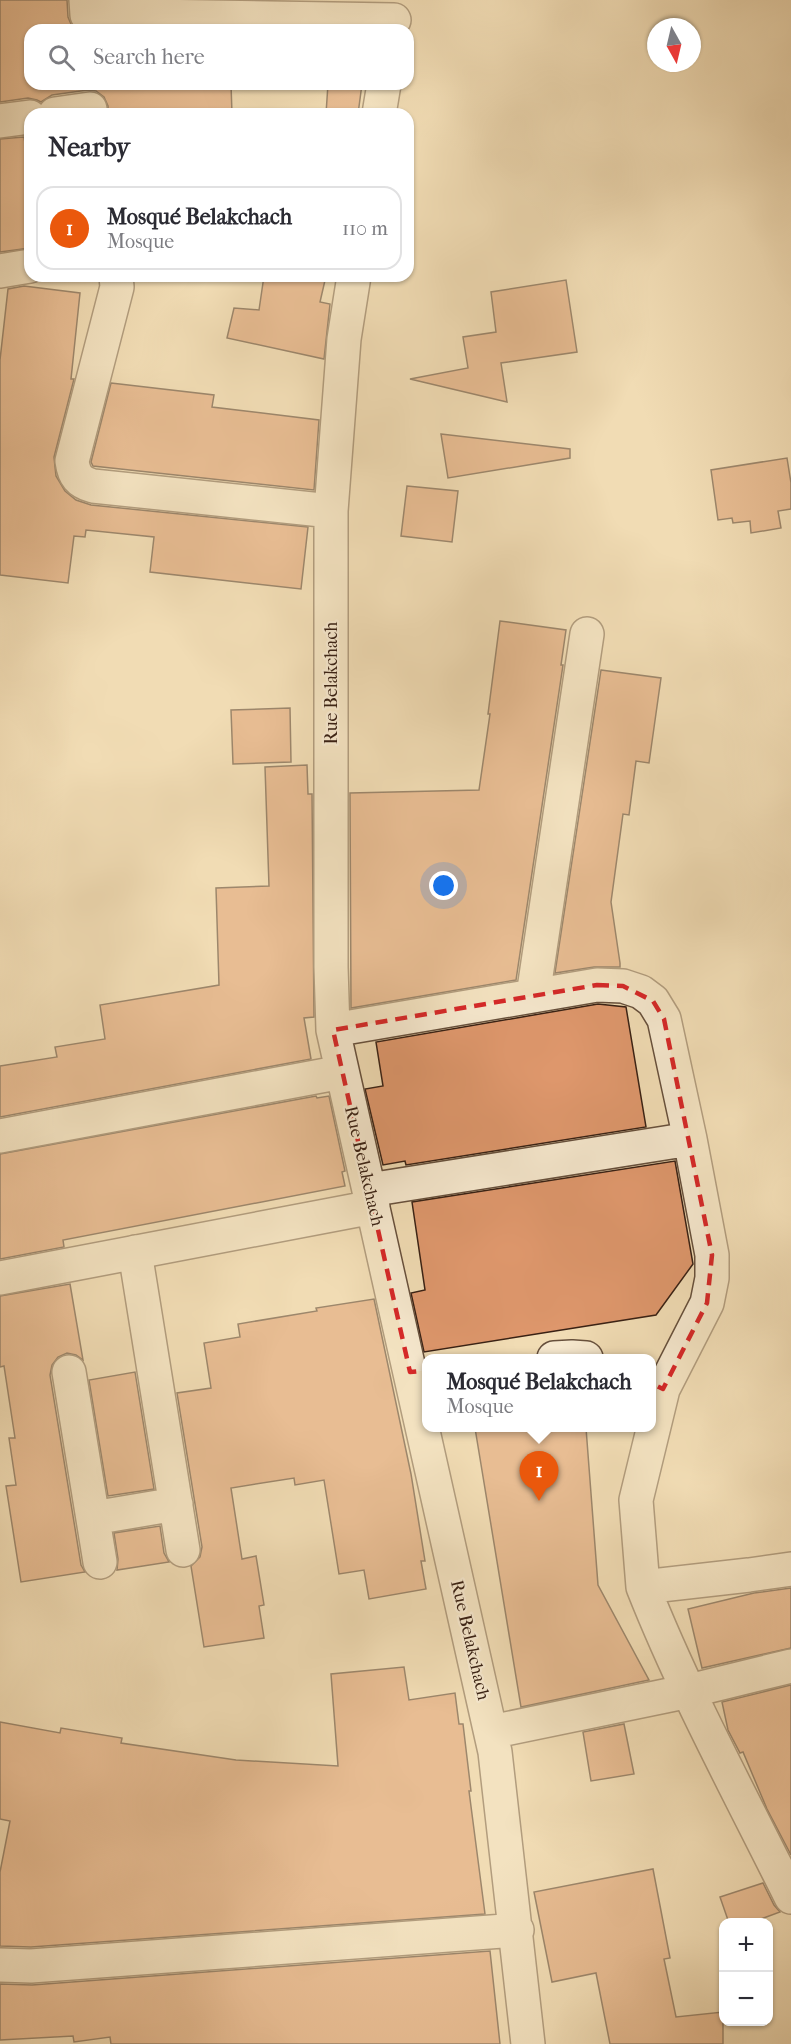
<!DOCTYPE html>
<html lang="en">
<head>
<meta charset="utf-8">
<style>
	:root { --surface:#fff; --page:#f2f2f3; --text:#2b2b33; --muted:#7c7c81; --line:#e1e1e2; --accent:#ea580c }
	body { margin:0; font-family:"IM FELL French Canon",serif; background:var(--page); color:var(--text) }
	.controls { position:absolute; right:18px; bottom:18px; display:grid; overflow:hidden; border-radius:12px; box-shadow:0 2px 4px #0004 }
	.controls button { width:54px; height:54px; display:grid; place-items:center; padding:0; border:0; border-bottom:2px solid var(--line); background:var(--surface); color:var(--text); font:30px sans-serif }
	.compass { position:absolute; left:647px; top:18px; width:54px; height:54px; border-radius:50%; background:var(--surface); box-shadow:0 2px 4px #0004; rotate:172deg }
	.you { position:absolute; left:444px; top:886px; width:21px; height:21px; margin:-15px; border:4px solid #fff; border-radius:50%; background:#1a73e8; box-shadow:0 0 0 9px #1a73e833 }
	.badge { display:grid; place-items:center; width:39px; height:39px; border-radius:50%; background:var(--accent); color:#fff; font-size:20px; font-weight:700 }
	.pin { position:absolute; translate:-50% -50px; filter:drop-shadow(0 2px 3px #0008) }
	.pin::after { content:''; position:absolute; top:32px; width:21px; height:18px; background:inherit; clip-path:polygon(0 0,100% 0,50% 100%) }
	.popup { position:absolute; left:422px; top:1354px; width:234px; height:78px; box-sizing:border-box; display:grid; place-content:center; border-radius:12px; background:var(--surface); filter:drop-shadow(0 2px 4px #0005); font-size:20px; white-space:nowrap; color:var(--muted) }
	.popup b { font-size:22px; color:var(--text) }
	.popup::after { content:''; position:absolute; left:50%; top:100%; margin-left:-12px; border:12px solid transparent; border-top-color:var(--surface) }
	.list { margin:0; padding:0; list-style:none }
	h2 { display:flex; justify-content:space-between; align-items:center; height:78px; margin:0; padding:0 24px; font-size:26px }
	h2 small { font-size:20px; font-weight:400; color:var(--muted) }
	.list li { display:grid; grid-template-columns:39px 1fr auto; gap:18px; align-items:center; box-sizing:border-box; height:84px; margin:0 12px 12px; padding:0 12px; border:2px solid var(--line); border-radius:18px }
	.list b { display:block; font-size:22px; white-space:nowrap }
	.list p { margin:0; font-size:20px; white-space:nowrap; color:var(--muted) }
	.list em { font-size:20px; font-style:normal; color:var(--muted) }
	.icon { flex:none; width:33px; height:33px; fill:none; stroke:currentColor; stroke-width:2; stroke-linecap:round; stroke-linejoin:round }
	.map { position:relative; flex:none; width:791px; height:2044px; overflow:hidden }
	.search { position:absolute; background:var(--surface); box-shadow:0 2px 4px #0004; left:24px; top:24px; width:390px; height:66px; display:flex; align-items:center; gap:15px; box-sizing:border-box; padding:0 21px; border-radius:18px; color:var(--muted); font-size:22px }
	.panel { position:absolute; background:var(--surface); box-shadow:0 2px 4px #0004; left:24px; top:108px; width:390px; height:174px; border-radius:18px }
	.map>svg:first-child { display:block }
</style>
</head>
<body>
<div class="map">
<svg width="791" height="2044" viewBox="0 0 791 2044">
	<rect width="100%" height="100%" fill="#f1dcb4"/>
	<filter id="stains"><feTurbulence type="fractalNoise" baseFrequency=".00333" numOctaves="4"/><feColorMatrix values="0 0 0 0 .2 0 0 0 0 .09 0 0 0 0 .02 0 0 0 .5 -.17"/></filter>
	<radialGradient id="worn" r=".72"><stop offset=".6" stop-color="#630" stop-opacity="0"/><stop offset="1" stop-color="#630" stop-opacity=".3"/></radialGradient>
	<path fill="#de976c" stroke="#392114" stroke-width="1.5" d="M0,0H67L68,17L71,24L76,30H30V84H87V86L231,84L232,114H108V106L104,97L96,91L88,90L52,95L41,102L37,100L28,98L0,102Z
		M328,84H362L358,114H326Z
		M24,137L30,174V248L0,252V139Z
		M264,276H326L320,302L330,304L324,359L227,338L234,308L259,310Z
		M566,280L577,352L501,363L507,402L410,379L468,368L463,337L496,332L491,292Z
		M24,286L80,293L71,379H74L54,457L56,476L65,491L76,500L91,505L308,527L301,589L150,572L154,537L86,530L85,537L74,536L68,583L0,575V360L8,289Z
		M111,383L214,395L212,407L319,420L314,490L93,466L91,462Z
		M441,434L570,449V458L448,478Z
		M787,458L791,483V509L778,511L781,528L751,533L750,521L733,523L732,518L718,520L711,470Z
		M407,486L458,491L452,542L401,536Z
		M500,621L566,630L561,665H563L516,980L351,1008L350,793L479,790L490,714H488Z
		M601,670L661,678L649,763L636,761L629,815L623,814L611,902L620,963V967H594L555,973Z
		M290,708L291,762L233,764L231,710Z
		M307,765L308,794H312L314,1017L304,1018L311,1059L0,1117V1066L57,1057L55,1047L105,1039L100,1005L219,985L216,888L269,886L265,767Z
		M598,1004L626,1007L646,1127L406,1165L405,1161L383,1165L365,1089L383,1086L376,1042Z
		M316,1096L317,1098L329,1096L345,1171L342,1172L345,1186L63,1240L64,1247L0,1259V1154Z
		M675,1161L693,1264L656,1315L424,1352L411,1293L425,1290L412,1202Z
		M70,1284L83,1360L76,1355L67,1353L58,1357L52,1365L50,1375L81,1565L85,1572L21,1582L6,1486L16,1485L9,1438H15L4,1366L0,1367V1296Z
		M374,1299L411,1474L425,1561H421L426,1589L369,1599L364,1570L339,1574L324,1480L295,1485L294,1478L231,1488L242,1559L256,1556L264,1605L259,1606L264,1638L204,1647L191,1566L200,1557L202,1547L177,1393L211,1388L204,1343L240,1337L238,1324L317,1311L316,1308Z
		M135,1372L154,1489L108,1496L89,1380Z
		M475,1428H586L598,1585L649,1680L521,1707Z
		M160,1526L164,1553L169,1562L117,1570L118,1559L114,1533Z
		M791,1588V1648L702,1668L688,1609L754,1593Z
		M404,1667L409,1700L455,1693L459,1724H463L471,1791H469L485,1914L31,1947L0,1946V1872L10,1821L0,1819V1722L60,1733L61,1728L122,1738L121,1743L236,1760L338,1766L331,1674Z
		M791,1685V1855L767,1809L743,1752L740,1753L728,1730L722,1702Z
		M624,1724L634,1774L591,1781L583,1732Z
		M653,1869L670,1958L664,1959L676,2017L723,2012V2044H610L596,1973L552,1982L534,1892Z
		M763,1883L774,1905L780,1912L750,1923H729L720,1897Z
		M490,1951L500,2044H111L110,2037L74,2042L73,2036L0,2040V1984L32,1985Z"/>
	<g fill="none" stroke-linecap="round" stroke-linejoin="round">
		<defs>
			<path id="minor" d="M86,0L87,15L394,20
				M55,114L90,109
				M379,114L384,84
				M0,121L30,117
				M0,271L30,266
				M116,276L117,287L72,461C74,476 79,482 93,486L331,511
				M354,276L344,339L331,511V967L333,1030L495,1752L528,2044
				M533,996L587,634
				M333,1030L597,985L623,986L641,992L653,1001L664,1019L690,1139L712,1255V1278L707,1303L663,1389L636,1500L643,1587L749,1575L791,1569
				M0,1136L342,1072
				M369,1190L690,1139
				M135,1252L183,1550
				M0,1278L373,1207
				M554,1358L572,1357L586,1358
				M69,1372L100,1562
				M93,1518L176,1504
				M643,1587C685,1693 740,1794 791,1897
				M491,1732L689,1691L791,1666
				M0,1965L31,1966L517,1930"/>
		</defs>
		<use href="#minor" stroke="#67503c" stroke-width="36"/>
		<use href="#minor" stroke="#f6e8ce" stroke-width="33"/>
	</g>
	<path d="M0 0H791V2044H0ZM597,985L623,986L653,1001L664,1019L712,1255L707,1303L663,1389L613,1365L572,1357L410,1372L333,1030Z" fill="#f1dcb4" fill-opacity=".55" fill-rule="evenodd"/>
	<path fill="none" stroke="#d62828" stroke-width="4.5" stroke-dasharray="12 8" stroke-linejoin="round" d="M597,985L623,986L653,1001L664,1019L712,1255L707,1303L663,1389L613,1365L572,1357L410,1372L333,1030Z"/>
	<g text-anchor="middle" dominant-baseline="central" stroke-width="4.5" stroke-linejoin="round" paint-order="stroke">
		<g font-size="18" fill="#392114" stroke="#f6e8ce">
			<text transform="translate(331 683) rotate(-90)">Rue Belakchach</text>
			<text transform="translate(364 1166) rotate(77)">Rue Belakchach</text>
			<text transform="translate(470 1640) rotate(77)">Rue Belakchach</text>
		</g>
	</g>
	<rect width="100%" height="100%" filter="url(#stains)"/>
	<rect width="100%" height="100%" fill="url(#worn)"/>
</svg>
<div class="controls">
<button>+</button>
<button>−</button>
</div>
<svg class="compass" viewBox="-18 -18 36 36"><path d="M0-13l5 13h-10z" fill="#e53935"/><path d="M0 13l5-13h-10z" fill="#7c7c81"/></svg>
<div class="you"></div>
<div class="pin badge" style="left:539px;top:1501px">1</div>
<div class="popup"><b>Mosqué Belakchach</b>Mosque</div>
<div class="search"><svg class="icon" aria-label="search" viewBox="0 0 24 24"><circle cx="10" cy="10" r="6"/><path d="M15 15l6 6"/></svg>Search here</div>
<section class="panel">
<h2>Nearby<small></small></h2>
<ul class="list">
<li><span class="badge">1</span><div><b>Mosqué Belakchach</b><p>Mosque</p></div><em>110 m</em></li>
</ul>
</section>
</div>
</body>
</html>
